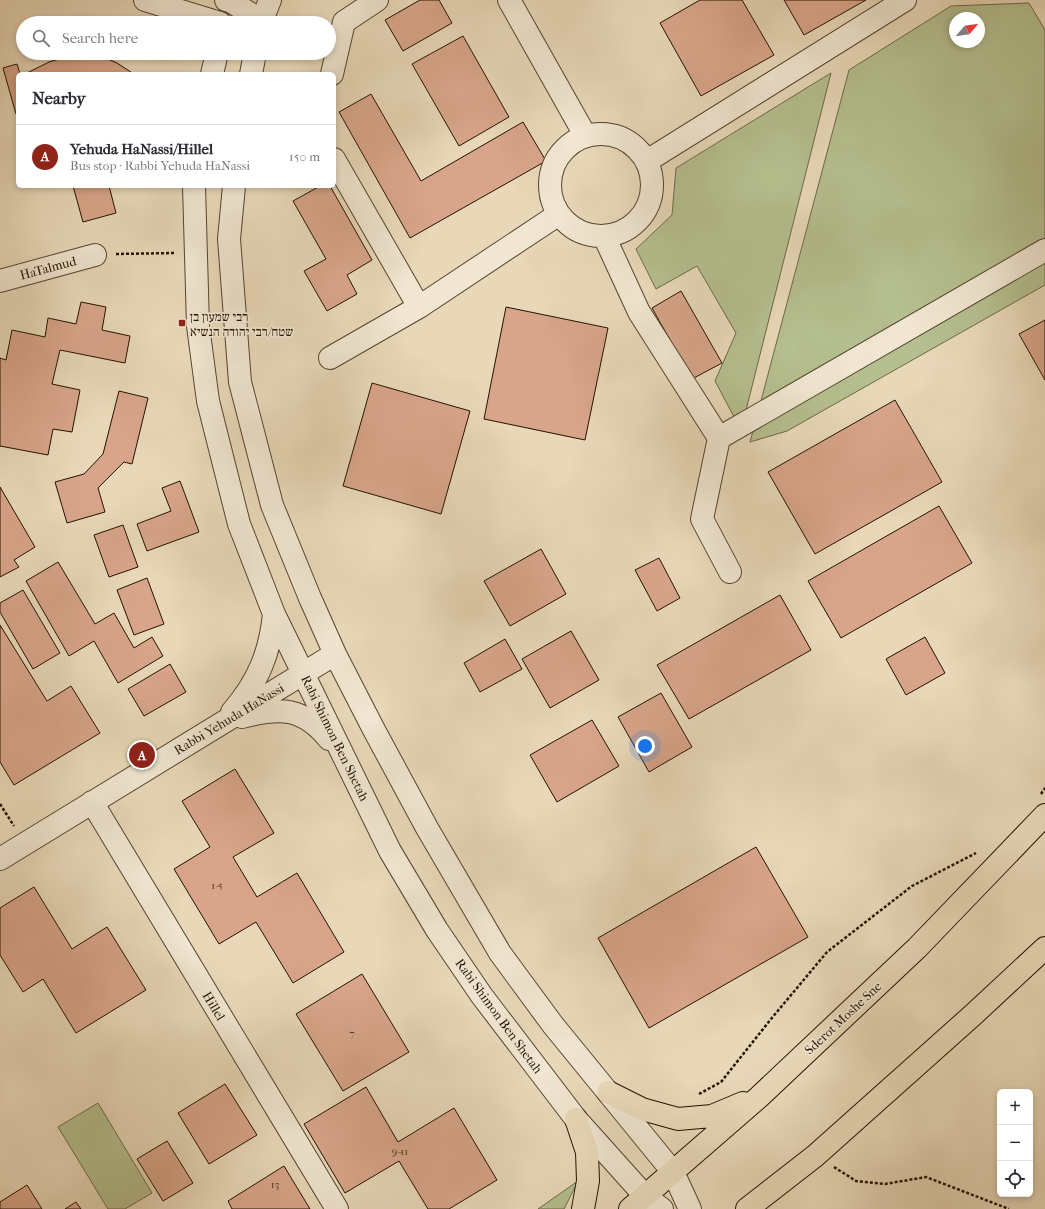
<!DOCTYPE html>
<html lang="en">
<head>
<meta charset="utf-8">
<style>
	:root { --surface:#fff; --page:#f7f7f7; --text:#2b2b33; --muted:#7c7c81; --line:#e1e1e2; --accent:#8f2418 }
	body { margin:0; font-family:"IM FELL French Canon","Frank Ruhl Libre",serif; background:var(--page); color:var(--text) }
	.controls { position:absolute; right:12px; bottom:12px; display:grid; overflow:hidden; border-radius:6px; box-shadow:0 2px 6px #0003 }
	.controls button { width:36px; height:36px; display:grid; place-items:center; padding:0; border:0; border-bottom:1px solid var(--line); background:var(--surface); color:var(--text); font:20px sans-serif }
	.compass { position:absolute; left:949px; top:12px; width:36px; height:36px; border-radius:50%; background:var(--surface); box-shadow:0 2px 6px #0003; rotate:61deg }
	.you { position:absolute; left:645px; top:746px; width:14px; height:14px; margin:-10px; border:3px solid #fff; border-radius:50%; background:#1a73e8; box-shadow:0 0 0 6px #1a73e833 }
	.badge { display:grid; place-items:center; width:26px; height:26px; border-radius:50%; background:var(--accent); color:#fff; font-size:13px; font-weight:700 }
	.pin { position:absolute; translate:-50% -50%; border:2px solid #fff; box-shadow:0 1px 4px #0006 }
	.list { margin:0; padding:0; list-style:none }
	h2 { display:flex; justify-content:space-between; align-items:center; height:52px; margin:0; padding:0 16px; font-size:17px }
	h2 small { font-size:13px; font-weight:400; color:var(--muted) }
	.list li { display:grid; grid-template-columns:26px 1fr auto; gap:12px; align-items:center; box-sizing:border-box; height:64px; padding:0 16px; border-top:1px solid var(--line) }
	.list b { display:block; font-size:15px; white-space:nowrap }
	.list p { margin:0; font-size:13px; white-space:nowrap; color:var(--muted) }
	.list em { font-size:13px; font-style:normal; color:var(--muted) }
	.icon { flex:none; width:22px; height:22px; fill:none; stroke:currentColor; stroke-width:2; stroke-linecap:round; stroke-linejoin:round }
	.map { position:relative; flex:none; width:1045px; height:1209px; overflow:hidden }
	.search { position:absolute; background:var(--surface); box-shadow:0 2px 6px #0003; left:16px; top:16px; width:320px; height:44px; display:flex; align-items:center; gap:10px; box-sizing:border-box; padding:0 14px; border-radius:22px; color:var(--muted); font-size:15px }
	.panel { position:absolute; background:var(--surface); box-shadow:0 2px 6px #0003; left:16px; top:72px; width:320px; height:116px; border-radius:6px }
	.map>svg:first-child { display:block }
</style>
</head>
<body>
<div class="map">
<svg width="1045" height="1209" viewBox="0 0 1045 1209">
	<rect width="100%" height="100%" fill="#e8d8b8"/>
	<filter id="stains"><feTurbulence type="fractalNoise" baseFrequency=".005" numOctaves="4"/><feColorMatrix values="0 0 0 0 .2 0 0 0 0 .09 0 0 0 0 .02 0 0 0 .5 -.17"/></filter>
	<radialGradient id="worn" r=".72"><stop offset=".6" stop-color="#630" stop-opacity="0"/><stop offset="1" stop-color="#630" stop-opacity=".3"/></radialGradient>
	<path fill="#b5bf8f" stroke="#6c6848" fill-rule="evenodd" d="M1029,3L1045,30V285L787,431L750,442L849,70L951,6ZM955,18H979V42H955Z
		M831,73L741,430L715,381L736,333L697,266L656,289L636,249L672,215L676,168Z
		M98,1103L152,1193L125,1209H108L58,1127Z
		M578,1181L564,1209H538Z"/>
	<path fill="#d8a58a" stroke="#241200" d="M420,0H439L452,23L403,51L385,20Z
		M700,0H742L774,55L701,96L660,23Z
		M784,0H866L804,35Z
		M463,36L509,117L459,146L412,64Z
		M79,53L99,55L117,63L134,74H28L27,73L49,62Z
		M17,64L20,74H18V114H16L3,68Z
		M371,94L421,181L523,122L546,161L410,238L339,112Z
		M73,186H109L116,213L83,222Z
		M320,186H330L372,260L347,275L357,294L327,311L304,271L326,259L293,201Z
		M681,291L722,363L692,379L652,308Z
		M81,302L106,307L102,330L130,336L125,363L60,350L52,384L80,390L72,432L53,429L48,455L0,446V358L6,360L12,330L45,337L48,318L76,324Z
		M506,307L608,328L585,440L484,419Z
		M1045,320V380L1019,334Z
		M372,383L470,411L441,514L343,486Z
		M119,391L148,398L132,464L124,462L98,488L105,512L67,523L55,482L84,474L103,454Z
		M895,400L942,482L815,554L768,472Z
		M180,481L199,532L147,551L137,524L171,511L162,488Z
		M0,487L35,547L14,560L19,567L0,577Z
		M939,506L972,563L841,638L808,581Z
		M123,525L138,567L109,577L94,535Z
		M541,549L566,594L510,626L484,581Z
		M659,558L680,598L657,611L635,570Z
		M58,562L95,624L114,613L134,648L152,637L163,656L118,683L94,641L69,656L26,581Z
		M147,578L164,624L134,635L117,590Z
		M23,590L60,653L33,669L0,612V603Z
		M780,595L811,650L689,719L657,665Z
		M0,625L47,701L71,686L100,733L14,785L0,762Z
		M571,631L599,680L550,708L522,659Z
		M925,637L945,673L906,695L886,659Z
		M505,639L522,669L480,692L464,663Z
		M170,664L186,692L144,716L128,689Z
		M661,693L692,747L649,772L618,717Z
		M592,720L619,766L557,802L530,755Z
		M235,769L274,833L233,857L257,897L297,873L344,952L293,983L256,922L219,944L174,869L210,847L182,801Z
		M756,847L808,937L649,1028L598,938Z
		M34,887L72,949L107,927L146,990L76,1033L43,979L23,992L0,955V908Z
		M362,974L409,1052L343,1091L296,1014Z
		M225,1084L257,1135L209,1164L178,1113Z
		M366,1087L398,1142L454,1108L497,1180L449,1209H428L399,1161L345,1193L304,1124Z
		M167,1141L193,1183L163,1201L137,1159Z
		M284,1166L310,1209H232L228,1201Z
		M27,1185L42,1209H0V1202Z
		M76,1202L81,1209H65Z"/>
	<g fill="none" stroke-linecap="round" stroke-linejoin="round">
		<defs>
			<path id="minor" d="M145,0L220,23
				M226,0L230,1L262,21
				M509,0L585,135
				M261,23L270,0
				M212,74L217,53
				M251,74L255,53
				M332,74L344,22L377,0
				M550 185a51 51 0 1 1 102 0a51 51 0 1 1-102 0Z
				M334,159L419,307
				M647,161L905,0
				M194,186L198,326L208,401L239,524L274,614L390,851L437,930L482,996L576,1119L645,1196L662,1209
				M234,186L229,239L240,382L272,505L310,598L335,654L373,728L427,828L500,953L553,1025L673,1172L690,1209
				M604,236L639,312L719,438L702,519L730,572
				M0,281L95,255
				M330,358L419,307L559,214
				M719,438L1045,250
				M232,712C258,682 270,653 274,614
				M242,717C280,707 303,707 329,739
				M92,802L337,1209
				M0,859L335,654"/>
			<path id="major" d="M608,1092L642,1109L678,1119L712,1116L743,1103
				M576,1119L587,1152L588,1181L583,1209
				M630,1209L759,1097L917,948L1045,815
				M747,1209L815,1156L974,1014L1045,948"/>
		</defs>
		<use href="#minor" stroke="#55442e" stroke-width="24"/>
		<use href="#major" stroke="#241200" stroke-width="24"/>
		<path stroke="#241200" stroke-width="2.5" stroke-dasharray="3 2" stroke-linecap="butt" d="M116,254L175,253
			M1041,794L1045,788
			M0,804L14,826
			M699,1094L721,1082L771,1019L827,952L912,886L976,853
			M834,1167L856,1181L885,1184L926,1177L1009,1209"/>
		<use href="#minor" stroke="#f0e6d1" stroke-width="22"/>
		<use href="#major" stroke="#e8d8b8" stroke-width="22"/>
	</g>
	<rect fill="#8f2418" stroke="#f0e6d1" stroke-width="1.5" x="178" y="319" width="8" height="8" rx="2"/>
	<g text-anchor="middle" dominant-baseline="central" stroke-width="3.5" stroke-linejoin="round" paint-order="stroke">
		<g font-size="11" fill="#513722">
			<text x="217" y="885">1-5</text>
			<text x="352" y="1033">7</text>
			<text x="400" y="1151">9-11</text>
			<text x="275" y="1184">13</text>
		</g>
		<g font-size="13" fill="#241200" stroke="#f0e6d1">
			<text transform="translate(48 268) rotate(-15)">HaTalmud</text>
			<text transform="translate(229 719) rotate(-31)">Rabbi Yehuda HaNassi</text>
			<text transform="translate(335 738) rotate(64)">Rabi Shimon Ben Shetah</text>
			<text transform="translate(214 1006) rotate(59)">Hillel</text>
			<text transform="translate(499 1016) rotate(54)">Rabi Shimon Ben Shetah</text>
			<text transform="translate(843 1018) rotate(-43)">Sderot Moshe Sne</text>
		</g>
		<g font-size="13" fill="#241200" stroke="#f0e6d1" text-anchor="start">
			<text x="190" y="316">רבי שמעון בן<tspan x="190" dy="15">שטח/רבי יהודה הנשיא</tspan></text>
		</g>
	</g>
	<rect width="100%" height="100%" filter="url(#stains)"/>
	<rect width="100%" height="100%" fill="url(#worn)"/>
</svg>
<div class="controls">
<button>+</button>
<button>−</button>
<button><svg class="icon" aria-label="locate" viewBox="0 0 24 24"><circle cx="12" cy="12" r="6"/><path d="M12 2v4M12 18v4M2 12h4M18 12h4"/></svg></button>
</div>
<svg class="compass" viewBox="-18 -18 36 36"><path d="M0-13l5 13h-10z" fill="#e53935"/><path d="M0 13l5-13h-10z" fill="#7c7c81"/></svg>
<div class="you"></div>
<div class="pin badge" style="left:142px;top:755px">A</div>
<div class="search"><svg class="icon" aria-label="search" viewBox="0 0 24 24"><circle cx="10" cy="10" r="6"/><path d="M15 15l6 6"/></svg>Search here</div>
<section class="panel">
<h2>Nearby<small></small></h2>
<ul class="list">
<li><span class="badge">A</span><div><b>Yehuda HaNassi/Hillel</b><p>Bus stop · Rabbi Yehuda HaNassi</p></div><em>150 m</em></li>
</ul>
</section>
</div>
</body>
</html>
